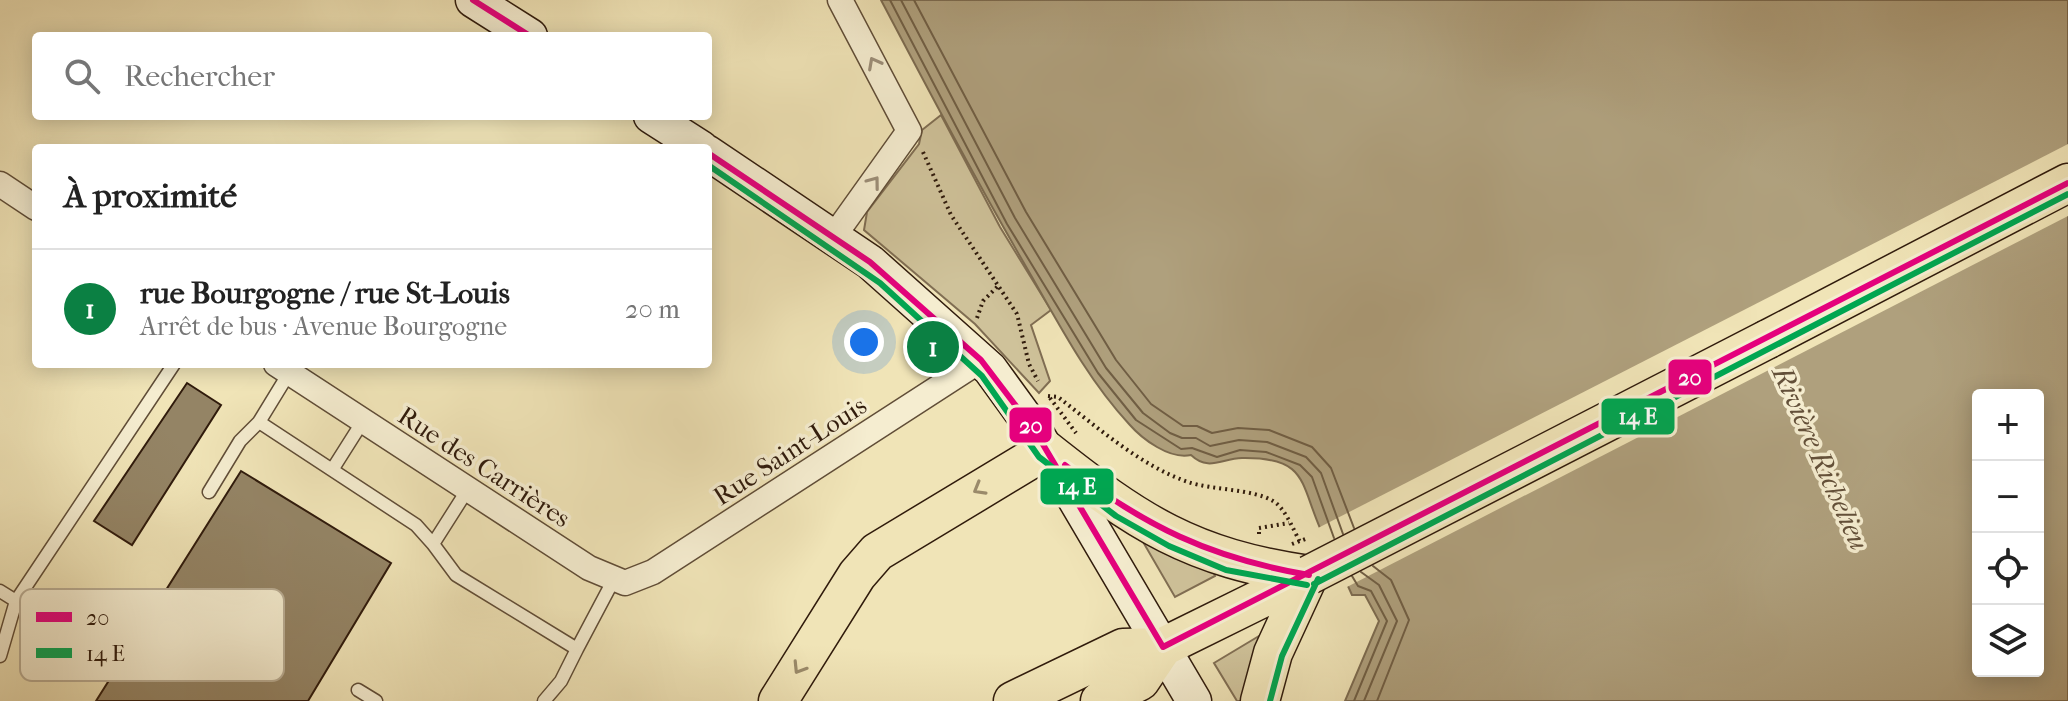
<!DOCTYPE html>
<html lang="fr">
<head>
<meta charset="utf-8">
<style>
	:root { --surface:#fff; --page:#f6f6f6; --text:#222; --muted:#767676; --line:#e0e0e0; --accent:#0b8043 }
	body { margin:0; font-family:"IM FELL French Canon",serif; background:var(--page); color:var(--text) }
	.controls { position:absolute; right:24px; bottom:24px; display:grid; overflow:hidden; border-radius:8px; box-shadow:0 4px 20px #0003 }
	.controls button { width:72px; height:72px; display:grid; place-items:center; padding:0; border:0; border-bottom:2px solid var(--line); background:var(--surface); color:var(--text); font:40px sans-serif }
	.you { position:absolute; left:864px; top:342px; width:28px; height:28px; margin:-20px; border:6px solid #fff; border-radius:50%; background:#1a73e8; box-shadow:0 0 0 12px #1a73e833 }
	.badge { display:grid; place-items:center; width:52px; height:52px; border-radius:50%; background:var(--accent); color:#fff; font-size:26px; font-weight:700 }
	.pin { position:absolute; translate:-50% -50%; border:4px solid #fff; box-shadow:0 2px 8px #0006 }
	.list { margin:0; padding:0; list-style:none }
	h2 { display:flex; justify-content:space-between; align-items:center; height:104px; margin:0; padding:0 32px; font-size:34px }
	h2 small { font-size:26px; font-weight:400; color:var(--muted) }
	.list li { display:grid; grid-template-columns:52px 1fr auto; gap:24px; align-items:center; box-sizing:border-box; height:120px; padding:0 32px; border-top:2px solid var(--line) }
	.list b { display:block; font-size:30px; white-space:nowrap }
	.list p { margin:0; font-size:26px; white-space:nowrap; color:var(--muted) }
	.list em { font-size:26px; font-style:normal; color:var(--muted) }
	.icon { flex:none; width:44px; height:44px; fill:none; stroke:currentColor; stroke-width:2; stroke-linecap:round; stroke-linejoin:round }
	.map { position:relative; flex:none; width:2068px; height:701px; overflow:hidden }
	.search { position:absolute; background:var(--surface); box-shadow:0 4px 20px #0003; left:32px; top:32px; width:680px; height:88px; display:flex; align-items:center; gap:20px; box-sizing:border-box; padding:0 28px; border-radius:8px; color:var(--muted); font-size:30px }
	.panel { position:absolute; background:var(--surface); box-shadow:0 4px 20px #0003; left:32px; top:144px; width:680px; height:224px; border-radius:8px }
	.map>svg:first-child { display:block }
</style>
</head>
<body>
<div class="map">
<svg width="2068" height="701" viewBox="0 0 2068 701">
	<rect width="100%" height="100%" fill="#f0e4b7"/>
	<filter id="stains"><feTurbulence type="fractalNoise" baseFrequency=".0025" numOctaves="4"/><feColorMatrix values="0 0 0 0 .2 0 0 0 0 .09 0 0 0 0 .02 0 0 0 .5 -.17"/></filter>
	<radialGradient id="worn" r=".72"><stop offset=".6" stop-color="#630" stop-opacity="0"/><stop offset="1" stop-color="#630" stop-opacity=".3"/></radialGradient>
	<path fill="#cfc29a" stroke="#806e53" stroke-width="2" d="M941,115L1000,227L1051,310L1031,325L1050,381L1039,393L975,324L864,230L867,212L919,144L922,130Z
		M1139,535L1214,573L1215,576L1175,597Z
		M1264,633L1247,701H1237L1214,663Z"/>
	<path fill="#afa07d" stroke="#7c6b50" stroke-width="2" fill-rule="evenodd" d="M881,0H2068V701H1345L1379,621L1365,595H1352C1342,572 1330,550 1320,528C1300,482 1307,457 1242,458C1222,458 1209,472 1191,455C1170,460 1142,439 1129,424C1089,381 1061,328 1032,277C979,186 930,93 881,0ZM1978,395H2038V671H1978Z"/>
	<path fill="#f0e4b7" d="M2068,144V216L1345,588L1316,529Z"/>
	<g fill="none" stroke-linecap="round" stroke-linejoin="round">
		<path stroke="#705e44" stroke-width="2" d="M890,0L1007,224L1098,373L1136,420L1181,449L1192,448L1217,457L1240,450L1266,452L1300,465L1312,477L1334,538
			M901,0L1015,218L1106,368L1143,413L1170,433L1182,438H1196L1210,446L1239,440L1267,442L1306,457L1321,473L1343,534
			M914,0L1026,212L1116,360L1151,404L1183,426H1197L1212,433L1238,428L1269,430L1312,447L1331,468L1354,528
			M1373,566L1391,580L1409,620L1377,701
			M1361,572L1379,585L1397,621L1364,701
			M1352,576L1358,586L1371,591L1387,621L1354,701"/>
	</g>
	<path fill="#948465" stroke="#301b0c" stroke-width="2" d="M187,383L221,405L132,545L94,521Z
		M241,471L391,563L308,701H96Z"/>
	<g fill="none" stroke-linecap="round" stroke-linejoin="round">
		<defs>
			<path id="lane" d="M289,373L259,422L416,525L433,544
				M332,470L363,421
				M468,489L433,544L456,575L577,649L613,581
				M209,492L240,441L259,422
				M0,591L16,601L0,656
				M119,649L66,615L16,601L174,364
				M358,690L376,701
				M544,701L561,681L577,649"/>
			<path id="street" d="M0,184L36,208
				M834,236L909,131L840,0
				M276,364L589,568L625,583L653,572L981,360"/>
			<path id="secondary" d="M473,0L530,36
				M651,116L701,148
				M708,153L870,262L990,369L1035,431L1194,701"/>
			<path id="primary" d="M1768,339L2068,183
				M778,701L857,575L877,552L1046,450C1138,523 1191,558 1309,575
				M1013,701L1123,648L1163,647L1309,575
				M1100,701L1140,681L1163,647
				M1260,701L1273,653L1309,575"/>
		</defs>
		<use href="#lane" stroke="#604d37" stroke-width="15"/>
		<use href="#street" stroke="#604d37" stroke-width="27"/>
		<use href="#secondary" stroke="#301b0c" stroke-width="37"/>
		<use href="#primary" stroke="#301b0c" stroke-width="41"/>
		<path stroke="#301b0c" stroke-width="4" stroke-dasharray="2 4" stroke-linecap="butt" d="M923,152L951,215L1017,314L1029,364L1038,381
			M977,318L983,301L998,286
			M1048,396L1058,397C1097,427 1141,466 1188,482C1212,490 1253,489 1273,501C1285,508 1293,529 1300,542
			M1050,398L1076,433
			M1259,534V528L1289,523"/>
		<use href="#lane" stroke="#f5edd0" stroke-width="12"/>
		<use href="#street" stroke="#f5edd0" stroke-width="24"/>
		<use href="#secondary" stroke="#f5edd0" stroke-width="34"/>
		<use href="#primary" stroke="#f0e4b7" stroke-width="38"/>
		<defs>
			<path id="primary-bridge" d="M1309,575L1768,339"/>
		</defs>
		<use href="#primary-bridge" stroke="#301b0c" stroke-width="41" stroke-linecap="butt"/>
		<path stroke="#301b0c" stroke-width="4" stroke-dasharray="2 4" stroke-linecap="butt" d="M1292,544L1308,538"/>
		<use href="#primary-bridge" stroke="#f0e4b7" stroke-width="38"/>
		<defs>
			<path id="bus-1" d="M473,0L530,36
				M708,153L870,262L981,360L1035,431L1163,647L2068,183
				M1065,465C1144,526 1210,558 1309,575"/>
			<path id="bus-2" d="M708,165L880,283L982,376L1039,457L1116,516L1169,546L1226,570L1307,585
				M1314,584L2068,194
				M1270,701L1282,656L1318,579"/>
		</defs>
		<use href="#bus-1" stroke="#f5edd0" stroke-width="12"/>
		<use href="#bus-2" stroke="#f5edd0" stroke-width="12"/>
		<use href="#bus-1" stroke="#e5007d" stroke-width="6"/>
		<use href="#bus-2" stroke="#00a651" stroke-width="6"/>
	</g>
	<defs><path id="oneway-chevron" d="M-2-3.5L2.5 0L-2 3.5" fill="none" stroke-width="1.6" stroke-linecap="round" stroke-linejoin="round" transform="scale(2)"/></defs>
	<g stroke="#9c8e78">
		<use href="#oneway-chevron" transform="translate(874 63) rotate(-118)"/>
		<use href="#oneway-chevron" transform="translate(874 182) rotate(-53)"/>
	</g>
	<g stroke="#9a8a6a">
		<use href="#oneway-chevron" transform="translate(979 489) rotate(150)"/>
		<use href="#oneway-chevron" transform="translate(799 668) rotate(122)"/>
	</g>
	<g text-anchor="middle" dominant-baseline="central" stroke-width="7" stroke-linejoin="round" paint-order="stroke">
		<g font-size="26" fill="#301b0c" stroke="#f5edd0">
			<text transform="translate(790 451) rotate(-33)">Rue Saint-Louis</text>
			<text transform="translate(484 467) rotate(33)">Rue des Carrières</text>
		</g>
		<g font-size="28" font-style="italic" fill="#635039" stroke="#f5edd0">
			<text transform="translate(1821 458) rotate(66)">Rivière Richelieu</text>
		</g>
	</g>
	<rect x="20" y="589" width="264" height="92" rx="12" fill="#f5edd0" stroke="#baae95" stroke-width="2"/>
	<rect x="36" y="612" width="36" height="10" fill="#e5007d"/>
	<rect x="36" y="648" width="36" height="10" fill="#00a651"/>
	<g font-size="22" fill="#301b0c">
		<text x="86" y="625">20</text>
		<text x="86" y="661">14 E</text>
	</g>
	<g stroke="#f5edd0" stroke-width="3">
		<rect x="1667" y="358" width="46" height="38" rx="8" fill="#e5007d"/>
		<rect x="1600" y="397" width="76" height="39" rx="8" fill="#00a651"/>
		<rect x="1008" y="406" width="45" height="38" rx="8" fill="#e5007d"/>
		<rect x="1039" y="467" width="76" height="39" rx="8" fill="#00a651"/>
	</g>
	<g font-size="22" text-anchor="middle" font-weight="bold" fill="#fff">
		<text x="1690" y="385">20</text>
		<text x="1638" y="424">14 E</text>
		<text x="1031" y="433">20</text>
		<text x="1077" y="494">14 E</text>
	</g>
	<rect width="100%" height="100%" filter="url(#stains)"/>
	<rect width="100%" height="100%" fill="url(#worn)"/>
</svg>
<div class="controls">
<button>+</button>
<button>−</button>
<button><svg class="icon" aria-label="locate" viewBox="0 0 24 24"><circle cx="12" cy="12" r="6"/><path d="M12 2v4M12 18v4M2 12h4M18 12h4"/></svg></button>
<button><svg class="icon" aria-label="layers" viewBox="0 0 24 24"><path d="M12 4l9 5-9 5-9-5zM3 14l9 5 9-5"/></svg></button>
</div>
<div class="you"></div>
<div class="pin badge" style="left:933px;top:347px">1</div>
<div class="search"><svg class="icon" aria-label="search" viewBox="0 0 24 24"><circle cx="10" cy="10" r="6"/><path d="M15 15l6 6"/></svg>Rechercher</div>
<section class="panel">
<h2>À proximité<small></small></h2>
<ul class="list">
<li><span class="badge">1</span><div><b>rue Bourgogne / rue St-Louis</b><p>Arrêt de bus · Avenue Bourgogne</p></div><em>20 m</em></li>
</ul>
</section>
</div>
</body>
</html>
